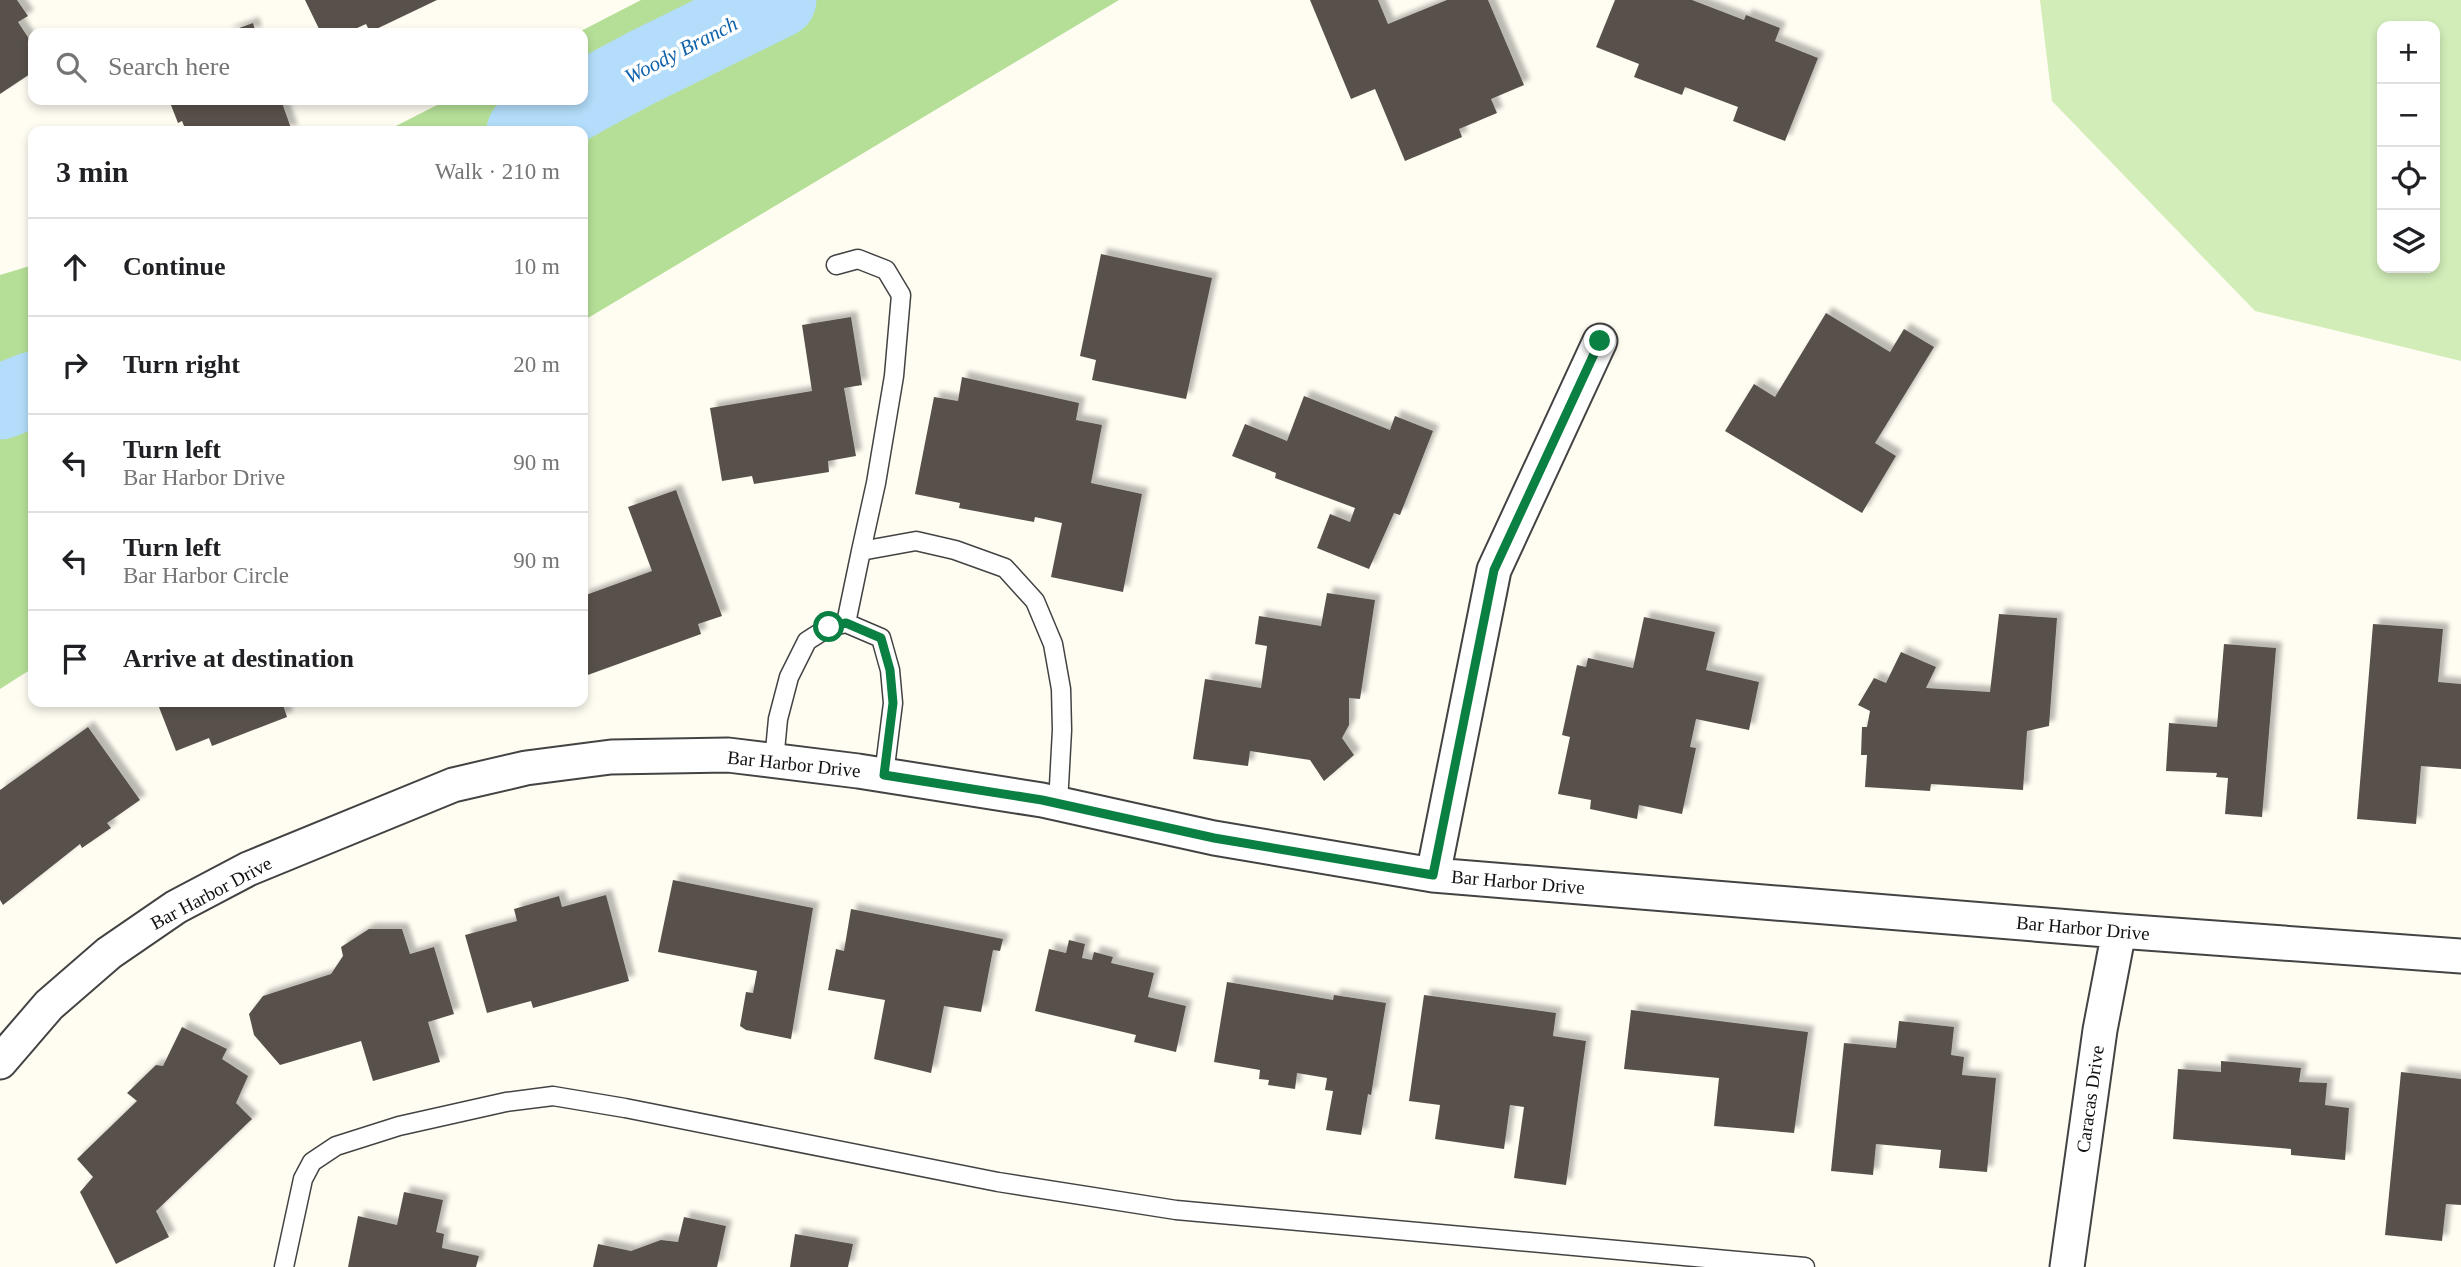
<!DOCTYPE html>
<html lang="en">
<head>
<meta charset="utf-8">
<style>
	:root { --surface:#fff; --page:#f6f6f6; --text:#202124; --muted:#757577; --line:#e0e0e0 }
	body { margin:0; font-family:"Times New Roman",serif; background:var(--page); color:var(--text) }
	.controls { position:absolute; right:21px; top:21px; display:grid; overflow:hidden; border-radius:14px; box-shadow:0 4px 10px #0003 }
	.controls button { width:63px; height:63px; display:grid; place-items:center; padding:0; border:0; border-bottom:2px solid var(--line); background:var(--surface); color:var(--text); font:35px sans-serif }
	.stop { position:absolute; width:21px; height:21px; margin:-16px; border:5px solid #0b8043; border-radius:50%; background:#fff }
	.stop.end { background:#0b8043; border-color:#fff; box-shadow:0 2px 7px #0008 }
	.list { margin:0; padding:0; list-style:none }
	h2 { display:flex; justify-content:space-between; align-items:center; height:91px; margin:0; padding:0 28px; font-size:30px }
	h2 small { font-size:23px; font-weight:400; color:var(--muted) }
	.list li { display:grid; grid-template-columns:46px 1fr auto; gap:21px; align-items:center; box-sizing:border-box; height:98px; padding:0 28px; border-top:2px solid var(--line) }
	.list b { display:block; font-size:26px; white-space:nowrap }
	.list p { margin:0; font-size:23px; white-space:nowrap; color:var(--muted) }
	.list em { font-size:23px; font-style:normal; color:var(--muted) }
	.icon { flex:none; width:38px; height:38px; fill:none; stroke:currentColor; stroke-width:2; stroke-linecap:round; stroke-linejoin:round }
	.map { position:relative; flex:none; width:2461px; height:1267px; overflow:hidden }
	.search { position:absolute; background:var(--surface); box-shadow:0 4px 10px #0003; left:28px; top:28px; width:560px; height:77px; display:flex; align-items:center; gap:18px; box-sizing:border-box; padding:0 24px; border-radius:14px; color:var(--muted); font-size:26px }
	.panel { position:absolute; background:var(--surface); box-shadow:0 4px 10px #0003; left:28px; top:126px; width:560px; height:581px; border-radius:14px }
	.map>svg:first-child { display:block }
</style>
</head>
<body>
<div class="map">
<svg width="2461" height="1267" viewBox="0 0 2461 1267">
	<defs>
		<filter id="shadow"><feDropShadow dx="6" dy="-6" stdDeviation="2" flood-color="#0004"/></filter>
	</defs>
	<rect width="100%" height="100%" fill="#fffdf2"/>
	<path fill="#d2edb8" fill-rule="evenodd" d="M2040,0H2461V361L2255,311L2052,101ZM2382,26H2435V268H2382Z"/>
	<path fill="#b5df97" d="M641,0H1119L583,321V131H386L447,100H583V33H577Z
		M33,265V668L0,689V275Z"/>
	<g fill="none" stroke-linecap="round" stroke-linejoin="round">
		<path stroke="#b3ddfa" stroke-width="75" d="M583,99L643,67L779,0
			M524,131L582,100
			M0,402L33,389"/>
	</g>
	<path fill="#59514b" filter="url(#shadow)" d="M0,0H17L28,16L18,22L33,45V72L0,94Z
		M305,0H437L370,32L366,24L346,33H321Z
		M1310,0H1378L1388,24L1447,0H1488L1524,85L1491,99L1497,113L1459,129L1462,137L1405,161L1375,89L1351,99Z
		M1615,0H1692L1744,20L1746,15L1780,28L1775,41L1818,58L1785,141L1733,121L1738,107L1685,87L1682,95L1634,77L1639,64L1596,47Z
		M253,23L256,33H225Z
		M169,100H281L292,131H231L229,126L213,131H186L182,121L178,123Z
		M1101,254L1212,278L1186,399L1092,380L1096,360L1080,356Z
		M1826,313L1890,352L1904,329L1934,347L1875,443L1896,456L1862,513L1725,431L1754,384L1775,397Z
		M851,317L862,385L844,388L856,456L828,461L829,472L754,484L752,476L722,481L710,408L812,391L802,325Z
		M962,377L1079,403L1076,420L1102,425L1091,483L1142,494L1123,592L1051,577L1062,523L1035,517L1034,522L959,508L960,503L915,494L934,397L958,401Z
		M1304,396L1390,430L1395,416L1433,431L1400,515L1394,513L1369,569L1317,548L1330,514L1350,522L1355,508L1275,478L1276,473L1232,456L1245,424L1287,441Z
		M676,490L722,616L698,624L701,634L585,676L583,671V596L652,571L628,507Z
		M1327,593L1375,600L1360,699L1349,698V725L1342,738L1354,755L1324,781L1310,760L1250,751L1248,766L1193,759L1205,679L1261,688L1267,646L1255,644L1259,616L1321,626Z
		M1999,614L2057,618L2049,726L2027,731L2023,790L1931,784L1930,791L1865,787L1867,755H1861L1862,727H1867L1870,711L1858,705L1874,678L1886,683L1901,652L1936,667L1926,688L1990,692Z
		M1644,617L1715,632L1706,670L1759,682L1749,730L1696,719L1690,747L1696,748L1682,814L1639,805L1637,819L1590,809L1591,800L1558,794L1570,737L1562,735L1577,665L1586,667L1588,658L1633,668Z
		M2373,624L2443,629L2438,682L2461,684V769L2421,766L2416,824L2357,819Z
		M2224,644L2276,648L2262,817L2225,814L2228,778L2216,777L2217,773L2166,771L2169,723L2217,727Z
		M157,702H282L287,717L212,746L209,738L176,751Z
		M88,727L140,800L107,823L111,828L82,848L80,844L3,905L0,900V790Z
		M673,880L813,908L791,1039L746,1030L740,1026L746,992L753,993L757,971L658,952Z
		M606,895L629,981L533,1008L531,1001L487,1013L465,935L517,921L514,909L559,896L562,907Z
		M851,909L1003,939L1000,951L993,950L981,1012L944,1006L931,1073L874,1059L885,1000L828,990L836,949L844,951Z
		M369,929H402L410,954L434,947L454,1014L428,1022L440,1062L373,1081L361,1041L280,1065L254,1035L249,1014L263,996L331,974L343,956L341,947Z
		M1069,940L1085,944L1082,958L1092,960L1094,952L1113,957L1111,963L1154,973L1148,997L1186,1006L1176,1052L1134,1042L1136,1035L1035,1011L1049,949L1066,953Z
		M1227,982L1333,1000L1334,995L1386,1003L1371,1095L1368,1094L1361,1135L1326,1130L1333,1091L1325,1090L1327,1078L1297,1073L1295,1089L1268,1085L1269,1080L1259,1079L1260,1070L1214,1062Z
		M1424,995L1556,1013L1553,1036L1586,1041L1566,1185L1514,1178L1524,1107L1510,1105L1504,1149L1435,1139L1440,1105L1409,1101Z
		M1631,1010L1808,1032L1794,1133L1714,1126L1719,1078L1624,1069Z
		M1899,1021L1954,1027L1951,1055L1964,1057L1962,1075L1996,1078L1987,1172L1939,1168L1941,1150L1876,1144L1873,1175L1831,1171L1844,1043L1896,1048Z
		M182,1027L227,1049L222,1059L248,1076L236,1103L252,1119L156,1211L169,1237L116,1264L80,1192L93,1177L77,1159L137,1101L127,1093L156,1065L163,1066Z
		M2221,1061L2301,1068L2299,1082L2327,1083L2325,1105L2349,1108L2345,1160L2291,1155V1149L2173,1139L2178,1069L2221,1072Z
		M2401,1072L2461,1079V1205L2446,1204L2442,1241L2385,1235Z
		M404,1192L443,1200L436,1232L444,1234L442,1248L479,1256L476,1267H348L358,1216L397,1225Z
		M684,1217L726,1226L717,1267H593L598,1244L631,1251L661,1240L678,1242Z
		M795,1234L853,1244L848,1267H790Z"/>
	<g fill="none" stroke-linecap="round" stroke-linejoin="round">
		<defs>
			<path id="lane" d="M836,265L858,259L886,270L901,295L894,376L876,483L861,551
				M846,623L881,638L890,670L893,703L884,775
				M774,761L778,719L789,677L807,641L829,627L846,623L861,551L916,541L955,550L1005,568L1035,601L1053,644L1061,689L1062,730L1058,804
				M284,1267L303,1179L312,1162L336,1146L399,1126L506,1102L553,1096L625,1108L998,1182L1176,1210L1805,1267"/>
			<path id="street" d="M1433,875L1494,570L1600,341
				M0,1062L49,1005L109,953L176,907L248,869L453,785L526,768L611,757L728,755L858,771L1042,800L1214,838L1433,875L2119,931L2461,956
				M2067,1267L2100,1030L2119,931"/>
		</defs>
		<use href="#lane" stroke="#434343" stroke-width="21"/>
		<use href="#street" stroke="#434343" stroke-width="37"/>
		<use href="#lane" stroke="#fff" stroke-width="18"/>
		<use href="#street" stroke="#fff" stroke-width="33"/>
	</g>
	<g fill="none" stroke-linecap="round" stroke-linejoin="round">
		<path stroke="#0b8043" stroke-width="9" d="M829,627L846,623L881,638L890,670L893,703L884,775L1042,800L1214,838L1433,875L1494,570L1600,341"/>
	</g>
	<g text-anchor="middle" dominant-baseline="central" stroke-width="7" stroke-linejoin="round" paint-order="stroke">
		<g font-size="19" fill="#101010" stroke="#fff">
			<text transform="translate(794 764) rotate(6)">Bar Harbor Drive</text>
			<text transform="translate(1518 882) rotate(5)">Bar Harbor Drive</text>
			<text transform="translate(211 893) rotate(-28)">Bar Harbor Drive</text>
			<text transform="translate(2083 928) rotate(5)">Bar Harbor Drive</text>
			<text transform="translate(2090 1099) rotate(-82)">Caracas Drive</text>
		</g>
		<g font-size="21" font-style="italic" fill="#1062ab" stroke="#fff">
			<text transform="translate(681 50) rotate(-27)">Woody Branch</text>
		</g>
	</g>
</svg>
<div class="controls">
<button>+</button>
<button>−</button>
<button><svg class="icon" aria-label="locate" viewBox="0 0 24 24"><circle cx="12" cy="12" r="6"/><path d="M12 2v4M12 18v4M2 12h4M18 12h4"/></svg></button>
<button><svg class="icon" aria-label="layers" viewBox="0 0 24 24"><path d="M12 4l9 5-9 5-9-5zM3 14l9 5 9-5"/></svg></button>
</div>
<div class="stop" style="left:829px;top:627px"></div>
<div class="stop end" style="left:1600px;top:341px"></div>
<div class="search"><svg class="icon" aria-label="search" viewBox="0 0 24 24"><circle cx="10" cy="10" r="6"/><path d="M15 15l6 6"/></svg>Search here</div>
<section class="panel">
<h2>3 min<small>Walk · 210 m</small></h2>
<ul class="list">
<li><svg class="icon" aria-label="ahead" viewBox="0 0 24 24"><path d="M12 20V5M6 11l6-6 6 6"/></svg><div><b>Continue</b></div><em>10 m</em></li>
<li><svg class="icon" aria-label="right" viewBox="0 0 24 24"><path d="M7 20v-9h11M14 6l5 5-5 5"/></svg><div><b>Turn right</b></div><em>20 m</em></li>
<li><svg class="icon" aria-label="left" viewBox="0 0 24 24"><path d="M17 20v-9H6M10 6l-5 5 5 5"/></svg><div><b>Turn left</b><p>Bar Harbor Drive</p></div><em>90 m</em></li>
<li><svg class="icon" aria-label="left" viewBox="0 0 24 24"><path d="M17 20v-9H6M10 6l-5 5 5 5"/></svg><div><b>Turn left</b><p>Bar Harbor Circle</p></div><em>90 m</em></li>
<li><svg class="icon" aria-label="arrive" viewBox="0 0 24 24"><path d="M6 21V4h12l-3 4 3 4H6"/></svg><div><b>Arrive at destination</b></div></li>
</ul>
</section>
</div>
</body>
</html>
